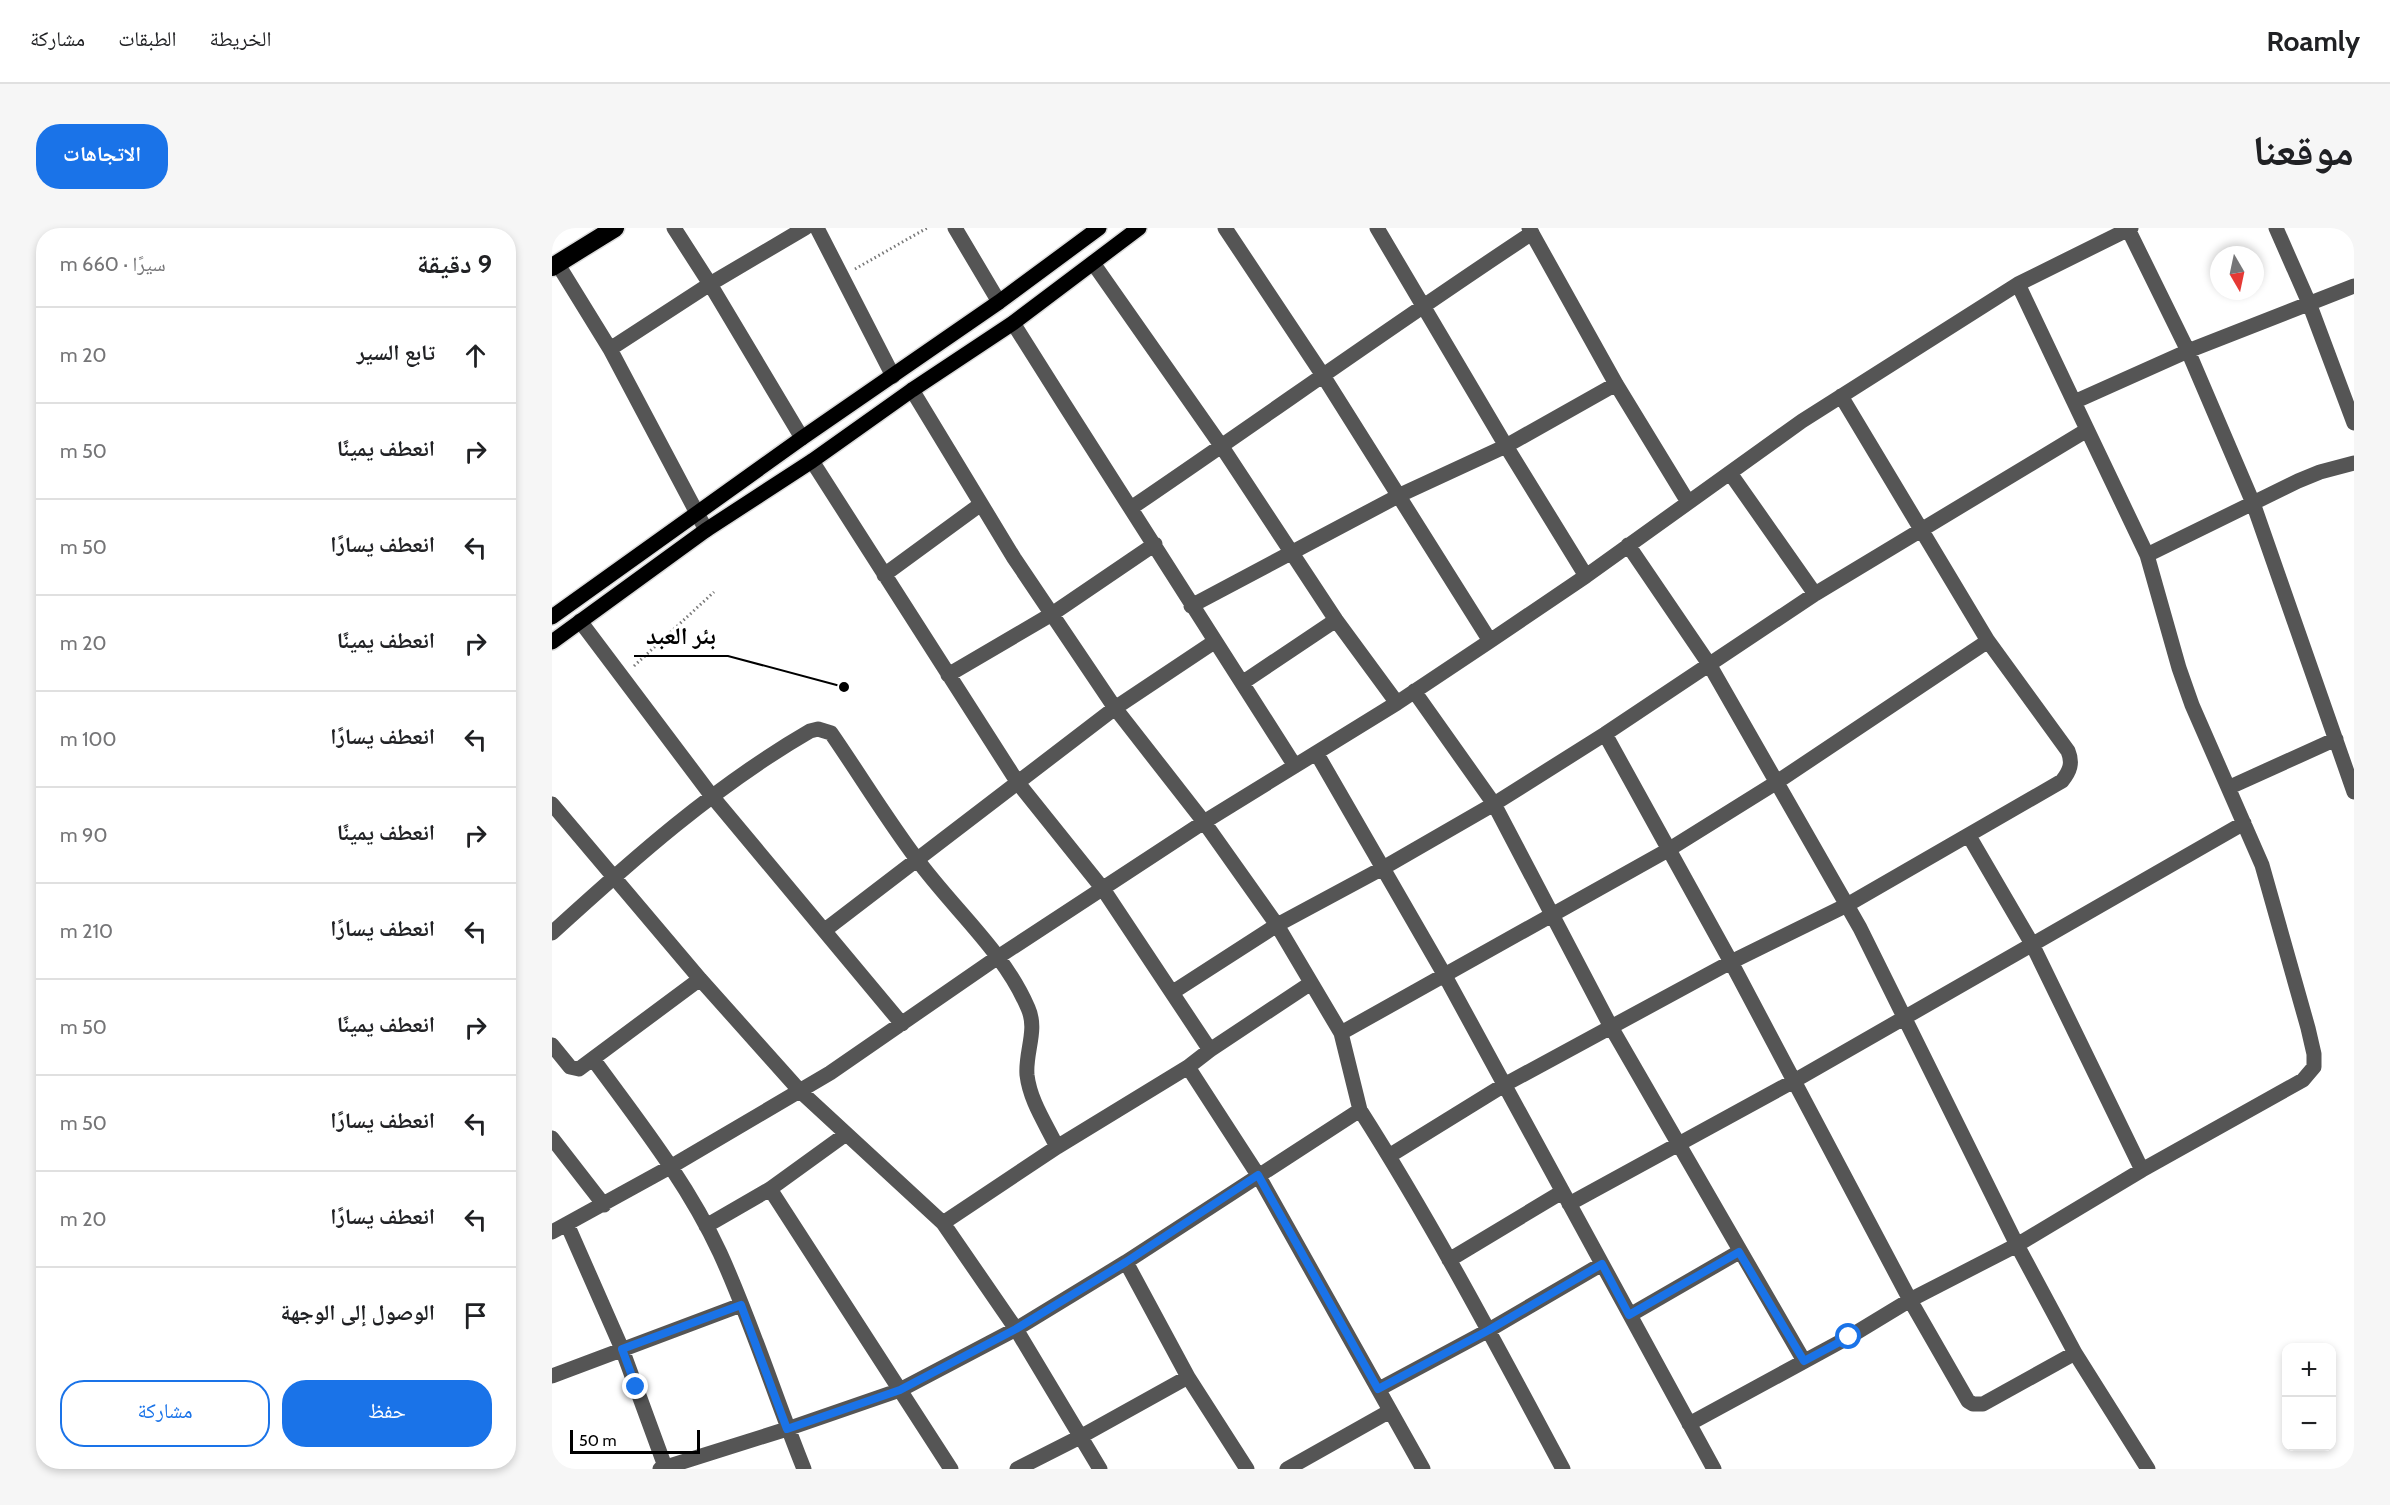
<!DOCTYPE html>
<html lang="ar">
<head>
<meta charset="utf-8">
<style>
	:root { --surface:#fff; --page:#f6f6f6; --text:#202124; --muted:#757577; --line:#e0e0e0; --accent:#1a73e8 }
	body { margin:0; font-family:Cabin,"Noto Naskh Arabic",sans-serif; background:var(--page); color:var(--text); direction:rtl }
	.controls { position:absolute; right:18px; bottom:18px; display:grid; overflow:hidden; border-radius:12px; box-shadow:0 3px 9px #0003 }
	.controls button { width:54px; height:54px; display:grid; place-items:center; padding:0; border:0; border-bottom:2px solid var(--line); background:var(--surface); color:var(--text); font:30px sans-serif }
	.compass { position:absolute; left:1658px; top:18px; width:54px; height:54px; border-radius:50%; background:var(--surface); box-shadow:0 3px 9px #0003; rotate:171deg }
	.scale { position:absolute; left:18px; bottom:15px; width:130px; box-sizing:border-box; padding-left:6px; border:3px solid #000; border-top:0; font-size:16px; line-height:21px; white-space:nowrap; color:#000; -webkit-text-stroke:4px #fff; paint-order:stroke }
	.stop { position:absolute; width:18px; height:18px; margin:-14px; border:4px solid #1a73e8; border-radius:50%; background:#fff }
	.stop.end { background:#1a73e8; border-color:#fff; box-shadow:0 2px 6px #0008 }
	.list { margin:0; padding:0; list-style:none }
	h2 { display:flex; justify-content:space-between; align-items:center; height:78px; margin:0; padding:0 24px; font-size:26px }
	h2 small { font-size:20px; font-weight:400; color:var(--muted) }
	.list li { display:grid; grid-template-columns:39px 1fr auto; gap:18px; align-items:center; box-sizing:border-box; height:96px; padding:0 24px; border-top:2px solid var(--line) }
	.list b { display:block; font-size:22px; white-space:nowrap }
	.list em { font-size:20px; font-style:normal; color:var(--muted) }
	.actions { display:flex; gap:12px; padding:18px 24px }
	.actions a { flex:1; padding:14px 0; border:2px solid var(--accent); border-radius:24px; text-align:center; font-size:21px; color:var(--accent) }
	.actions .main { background:var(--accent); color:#fff }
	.icon { flex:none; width:33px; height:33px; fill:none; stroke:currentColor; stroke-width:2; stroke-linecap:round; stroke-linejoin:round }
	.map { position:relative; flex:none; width:1802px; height:1241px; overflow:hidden; direction:ltr; border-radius:24px }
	header { display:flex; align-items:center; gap:36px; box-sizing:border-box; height:84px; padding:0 30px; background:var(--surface); border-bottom:2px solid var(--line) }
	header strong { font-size:28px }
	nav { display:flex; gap:33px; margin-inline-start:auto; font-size:21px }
	.intro { display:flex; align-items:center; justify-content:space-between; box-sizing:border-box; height:144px; padding:0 36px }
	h1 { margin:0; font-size:42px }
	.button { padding:15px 27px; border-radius:24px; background:var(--accent); color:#fff; font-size:21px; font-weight:700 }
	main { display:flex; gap:36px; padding:0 36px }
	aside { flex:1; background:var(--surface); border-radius:24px; box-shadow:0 3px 9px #0003 }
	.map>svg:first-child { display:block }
</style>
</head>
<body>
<header>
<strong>Roamly</strong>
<nav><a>الخريطة</a><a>الطبقات</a><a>مشاركة</a></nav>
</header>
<div class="intro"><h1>موقعنا</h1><a class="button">الاتجاهات</a></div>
<main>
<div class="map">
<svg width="1802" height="1241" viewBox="0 0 1802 1241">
	<rect width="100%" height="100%" fill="#fff"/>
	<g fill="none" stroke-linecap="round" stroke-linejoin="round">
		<defs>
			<path id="major" d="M0,389L250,210L447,74L547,0
				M0,414L154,302L260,233L360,162L461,95L587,0"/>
			<path id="highway" d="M0,39L63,0"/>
		</defs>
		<use href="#major" stroke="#dbdbdb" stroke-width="18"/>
		<use href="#highway" stroke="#dbdbdb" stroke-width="21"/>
		<path stroke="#777" stroke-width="3" stroke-dasharray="1.5 3" stroke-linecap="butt" d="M303,41L375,0
			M82,438L162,364"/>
		<path stroke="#555" stroke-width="15" d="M122,0L158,56L253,0
			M265,0L341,148
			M403,0L447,74
			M673,0L770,146L938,413
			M825,0L954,218L1034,348
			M977,0L1064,156L1136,274
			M1724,0L1757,75L1802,195
			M1576,1L1636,123L1701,275L1802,564
			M5,35L58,121
			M541,35L670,219L784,392L845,475
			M1466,56L1522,174L1636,123L1802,58
			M461,95C554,243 648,390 743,538
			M260,233L466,555L551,661L658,822
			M1178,245L1263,366
			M579,280C713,189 845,94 980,5
			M154,302L58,121L158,56L250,210
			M1595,327L1746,253L1768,244L1802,235
			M332,347L429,276
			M639,378L848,267L954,218L1064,156
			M28,393L159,567L350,796
			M396,447L500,386L603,316
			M690,455L784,392
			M862,463L942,576L1059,799L1252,1133
			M1053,506L1179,734L1358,1072L1416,1173L1421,1176H1431L1523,1125L1465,1017L1308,700L1157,436L1076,317
			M765,526L892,746L1078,1087L1187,1024
			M1678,559L1784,511
			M0,576L148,751L248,863L391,995L464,1101L548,1241
			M1417,608L1480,716L1590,942
			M273,702L563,480L662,414
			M0,705C81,631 163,558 258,503L266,501L279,505C308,547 334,590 364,630C401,681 451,722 476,780C486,802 473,824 475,847C478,873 494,896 505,919L391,995
			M621,764L725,697L831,640L942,576L1053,506L1263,366L1535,202
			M789,805L1116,622L1225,554L1436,413
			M0,817L18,839L27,841L148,751
			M41,831C87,894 135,954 168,1025C200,1095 223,1169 252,1241
			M636,839L706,947L871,1241
			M808,882C882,998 946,1120 1011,1241
			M0,910L52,977
			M505,919L636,839L658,822L759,755
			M837,928L952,857L1179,734L1295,677L1510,553C1518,543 1521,535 1516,523L1436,413L1289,168
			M218,961L399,1241
			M1017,976L1242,853L1692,595
			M15,996L70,1121L114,1241
			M154,998L218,961L294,906
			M0,1004L120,938L278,845L446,729L652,594L845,475L938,413L1034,348L1250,193L1466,56L1579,0
			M897,1032L1010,964
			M574,1034L636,1149
			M1078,1087L1162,1241
			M1523,1125L1596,1241
			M0,1148L189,1077
			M827,1161L937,1102L1050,1036
			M1137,1196L1297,1109L1358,1072L1465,1017L1590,942L1751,852L1762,839V826L1756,800L1710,637L1640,477L1627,440L1595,327L1522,174
			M108,1241L235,1201L348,1162L464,1101L574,1034L808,882L789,805L725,697L652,594L563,480L462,330L360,162
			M465,1241L528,1209L636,1149L695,1241
			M735,1241L838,1183"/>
		<use href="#major" stroke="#000" stroke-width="15"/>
		<use href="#highway" stroke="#000" stroke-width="18"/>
	</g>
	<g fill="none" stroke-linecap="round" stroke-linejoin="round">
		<path stroke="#1a73e8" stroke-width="8" d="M84,1159L70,1121L189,1077L235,1201L348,1162L464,1101L574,1034L706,947L826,1161L937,1102L1050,1036L1077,1087L1187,1024L1252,1133L1297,1109"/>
	</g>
	<path fill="none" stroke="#000" stroke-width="2" d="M292 459L176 428H82"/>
	<circle fill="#000" stroke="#fff" stroke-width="2" cx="292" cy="459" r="6"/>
	<g font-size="24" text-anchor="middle" font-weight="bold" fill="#000" stroke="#fff" stroke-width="6" stroke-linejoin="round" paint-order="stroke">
		<text x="129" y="416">بئر العبد</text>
	</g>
</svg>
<div class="controls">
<button>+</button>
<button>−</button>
</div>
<svg class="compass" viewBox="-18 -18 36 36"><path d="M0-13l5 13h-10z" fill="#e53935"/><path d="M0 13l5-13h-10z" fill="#757577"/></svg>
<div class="scale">50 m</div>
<div class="stop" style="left:1297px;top:1109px"></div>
<div class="stop end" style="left:84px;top:1159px"></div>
</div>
<aside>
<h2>9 دقيقة<small>سيرًا · 660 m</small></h2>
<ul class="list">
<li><svg class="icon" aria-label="ahead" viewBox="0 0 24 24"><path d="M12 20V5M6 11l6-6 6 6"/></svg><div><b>تابع السير</b></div><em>20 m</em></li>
<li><svg class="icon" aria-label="right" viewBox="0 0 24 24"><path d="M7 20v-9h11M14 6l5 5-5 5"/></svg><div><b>انعطف يمينًا</b></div><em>50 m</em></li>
<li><svg class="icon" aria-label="left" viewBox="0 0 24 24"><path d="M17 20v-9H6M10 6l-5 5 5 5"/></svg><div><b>انعطف يسارًا</b></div><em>50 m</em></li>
<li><svg class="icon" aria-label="right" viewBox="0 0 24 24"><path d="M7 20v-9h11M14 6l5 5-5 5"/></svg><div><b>انعطف يمينًا</b></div><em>20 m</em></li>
<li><svg class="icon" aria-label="left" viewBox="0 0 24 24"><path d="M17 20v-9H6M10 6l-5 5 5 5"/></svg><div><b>انعطف يسارًا</b></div><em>100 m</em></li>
<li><svg class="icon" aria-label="right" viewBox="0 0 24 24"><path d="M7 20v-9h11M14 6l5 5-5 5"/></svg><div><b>انعطف يمينًا</b></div><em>90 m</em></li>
<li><svg class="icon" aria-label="left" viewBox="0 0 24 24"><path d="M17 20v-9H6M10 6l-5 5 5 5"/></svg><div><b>انعطف يسارًا</b></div><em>210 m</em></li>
<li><svg class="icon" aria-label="right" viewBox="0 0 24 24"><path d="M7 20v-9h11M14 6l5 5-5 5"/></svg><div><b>انعطف يمينًا</b></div><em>50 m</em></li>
<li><svg class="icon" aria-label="left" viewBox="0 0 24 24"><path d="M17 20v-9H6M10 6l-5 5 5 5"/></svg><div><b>انعطف يسارًا</b></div><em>50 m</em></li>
<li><svg class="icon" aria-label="left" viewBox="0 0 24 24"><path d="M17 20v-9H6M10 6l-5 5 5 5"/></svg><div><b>انعطف يسارًا</b></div><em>20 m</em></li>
<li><svg class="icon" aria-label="arrive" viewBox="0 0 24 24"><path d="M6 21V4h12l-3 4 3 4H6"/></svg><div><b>الوصول إلى الوجهة</b></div></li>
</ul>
<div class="actions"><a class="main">حفظ</a><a>مشاركة</a></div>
</aside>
</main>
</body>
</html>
